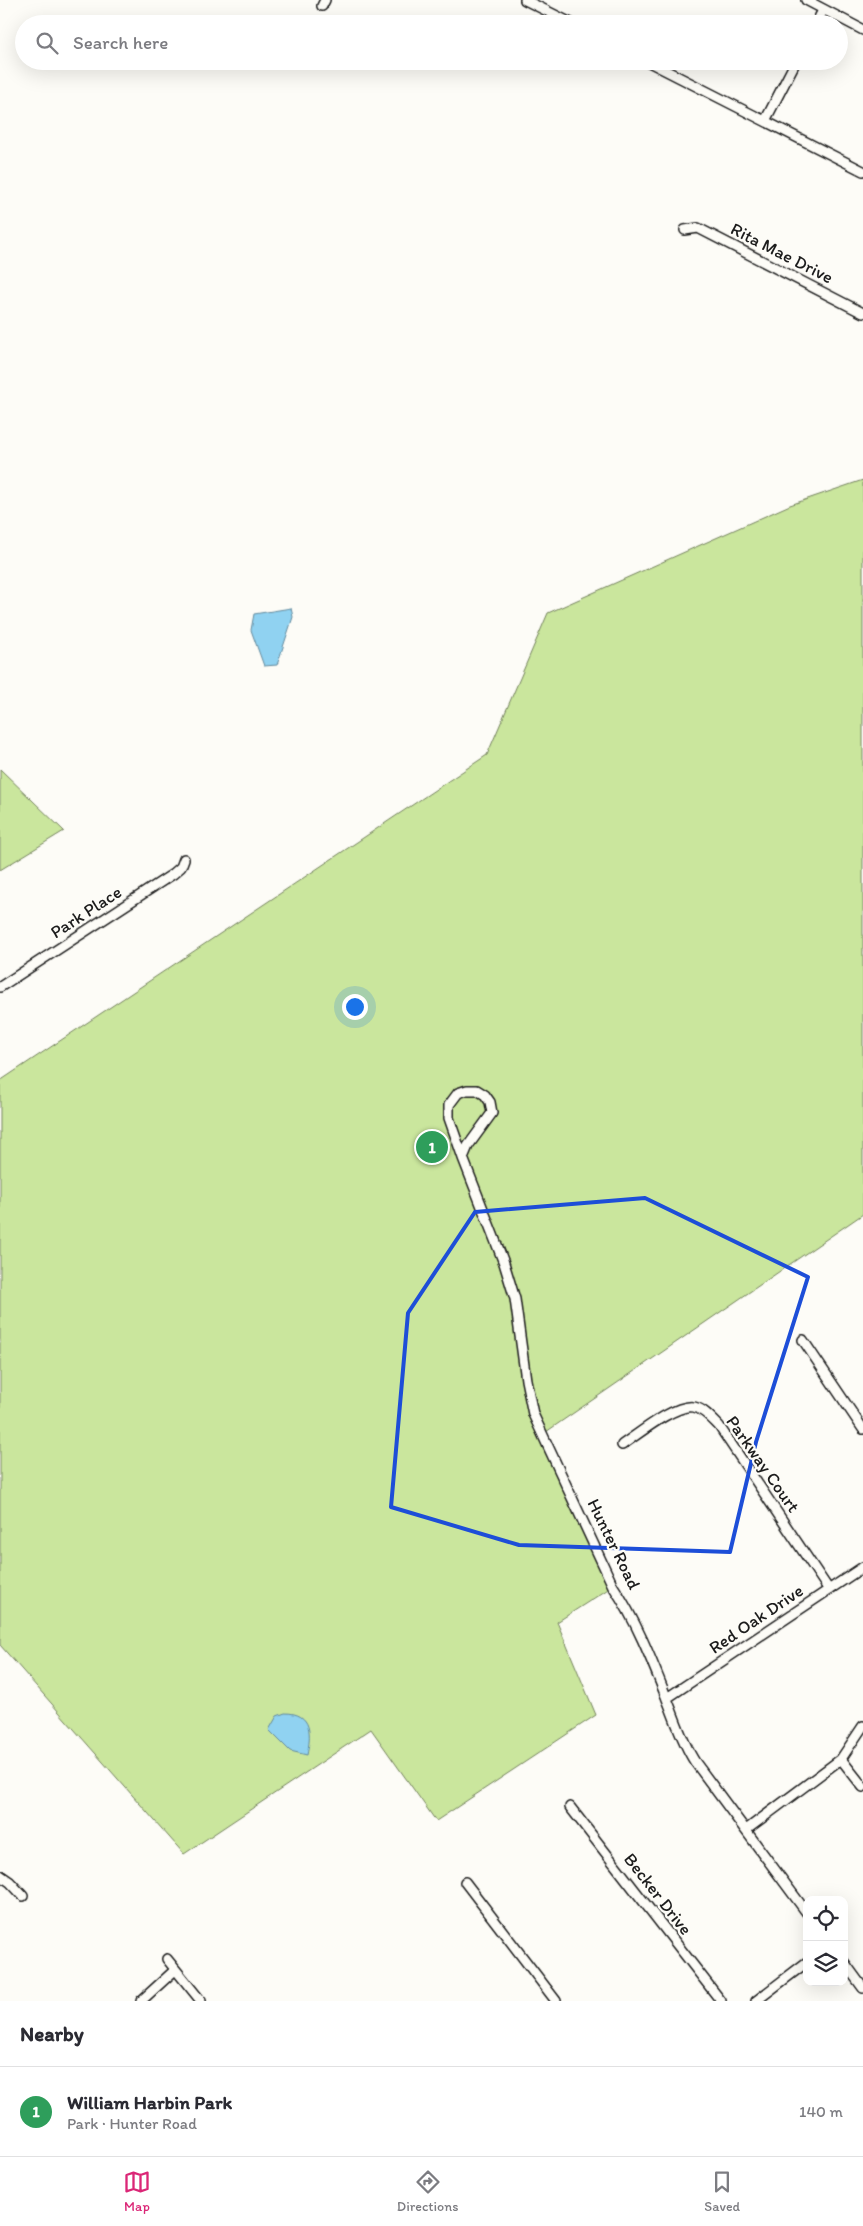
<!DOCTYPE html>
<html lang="en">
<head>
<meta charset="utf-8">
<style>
	:root { --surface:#fff; --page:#f2f2f3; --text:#2b2b33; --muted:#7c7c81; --line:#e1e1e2; --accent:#db2777 }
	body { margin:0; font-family:Itim,sans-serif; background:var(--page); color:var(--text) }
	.controls { position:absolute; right:15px; bottom:15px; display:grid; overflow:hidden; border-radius:10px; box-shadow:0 5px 20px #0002 }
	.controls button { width:45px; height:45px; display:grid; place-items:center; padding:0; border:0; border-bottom:1px solid var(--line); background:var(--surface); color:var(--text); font:25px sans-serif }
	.you { position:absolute; left:354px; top:1006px; width:18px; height:18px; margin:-12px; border:4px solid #fff; border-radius:50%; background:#1a73e8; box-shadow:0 0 0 8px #1a73e833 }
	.badge { display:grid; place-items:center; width:32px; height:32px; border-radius:50%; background:var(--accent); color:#fff; font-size:16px; font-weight:700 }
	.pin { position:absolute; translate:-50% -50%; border:2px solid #fff; box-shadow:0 1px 5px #0006 }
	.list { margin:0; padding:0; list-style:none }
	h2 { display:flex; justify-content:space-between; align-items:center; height:65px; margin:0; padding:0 20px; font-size:21px }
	h2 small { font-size:16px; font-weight:400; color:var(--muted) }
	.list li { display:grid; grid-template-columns:32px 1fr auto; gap:15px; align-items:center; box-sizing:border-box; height:90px; padding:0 20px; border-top:1px solid var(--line) }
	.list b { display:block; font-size:19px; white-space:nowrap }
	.list p { margin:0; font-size:16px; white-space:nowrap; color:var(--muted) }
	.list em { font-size:16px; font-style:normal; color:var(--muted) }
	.icon { flex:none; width:28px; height:28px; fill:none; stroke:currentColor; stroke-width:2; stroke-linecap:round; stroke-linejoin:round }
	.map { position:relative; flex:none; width:863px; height:2001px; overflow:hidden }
	.search { position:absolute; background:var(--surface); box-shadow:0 5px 20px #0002; left:15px; right:15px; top:15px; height:55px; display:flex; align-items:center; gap:12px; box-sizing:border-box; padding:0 18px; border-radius:28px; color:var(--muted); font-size:19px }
	.sheet { height:155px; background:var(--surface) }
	nav { display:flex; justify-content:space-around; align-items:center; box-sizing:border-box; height:70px; border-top:1px solid var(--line); background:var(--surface); font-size:14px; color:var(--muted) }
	nav a { display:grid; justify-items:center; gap:2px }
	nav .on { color:var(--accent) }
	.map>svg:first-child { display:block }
</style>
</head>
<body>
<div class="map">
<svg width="863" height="2001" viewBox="0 0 863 2001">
	<rect width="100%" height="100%" fill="#fdfcf7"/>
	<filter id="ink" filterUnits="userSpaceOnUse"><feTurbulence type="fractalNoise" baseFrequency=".02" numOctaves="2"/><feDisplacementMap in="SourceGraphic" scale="10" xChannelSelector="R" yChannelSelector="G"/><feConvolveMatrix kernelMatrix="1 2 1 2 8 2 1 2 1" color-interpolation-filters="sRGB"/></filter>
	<g filter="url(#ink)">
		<path fill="#cae69d" stroke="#73815c" d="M863,480V1214L543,1434L613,1586L557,1622L596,1715L436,1821L371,1729L184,1854L0,1645V1081L487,755L548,613L790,505Z
			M0,769L64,831L0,870Z"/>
		<path fill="#90d2f1" stroke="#62899c" d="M291,608L293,617L277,665L264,666L251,630L254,614Z
			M285,1713C313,1713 311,1735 307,1755L290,1751L269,1730L277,1716Z"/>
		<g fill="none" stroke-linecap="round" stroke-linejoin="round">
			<defs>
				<path id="minor" d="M525,0L573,24
					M806,0L863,30
					M322,6L325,0
					M816,24L823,10
					M647,61L863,171
					M765,121L796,61
					M685,230L698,228L863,313
					M0,987L173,874L181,867L184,859
					M463,1158L468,1146L492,1113L490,1102L485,1095L477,1090H467L458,1093L449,1105V1118L463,1158L504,1263L515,1299L526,1380L533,1414L613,1586C636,1620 652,1661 667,1699C676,1721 682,1742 695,1762L807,1913
					M803,1340L863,1429
					M622,1445C637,1435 676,1403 694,1407C704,1409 712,1419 719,1426L829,1590
					M667,1698L863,1567
					M841,1759L863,1787
					M570,1807L721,2001
					M746,1830L841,1759L863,1726
					M0,1875L10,1882L23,1896
					M465,1882L556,2001
					M167,1959L201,2001
					M844,1962L863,1988
					M141,2001L175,1970
					M756,2001L807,1962"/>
			</defs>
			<use href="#minor" stroke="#1c1c1c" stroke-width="12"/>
			<use href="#minor" stroke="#fdfcf7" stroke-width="9"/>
		</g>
	</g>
	<path fill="none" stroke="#1d4ed8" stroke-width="4" stroke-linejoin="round" d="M645,1198L808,1277L756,1442L730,1552L519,1545L391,1507L408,1313L475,1212Z"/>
	<g text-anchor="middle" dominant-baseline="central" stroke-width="4.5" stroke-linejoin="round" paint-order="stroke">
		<g font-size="18" fill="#1c1c1c" stroke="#fdfcf7">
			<text transform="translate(782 253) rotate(27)">Rita Mae Drive</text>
			<text transform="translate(86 912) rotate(-33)">Park Place</text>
			<text transform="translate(763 1464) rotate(55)">Parkway Court</text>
			<text transform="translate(614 1544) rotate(64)">Hunter Road</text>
			<text transform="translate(756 1619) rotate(-34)">Red Oak Drive</text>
			<text transform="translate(658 1894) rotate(52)">Becker Drive</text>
		</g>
	</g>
</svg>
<div class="controls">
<button><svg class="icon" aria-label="locate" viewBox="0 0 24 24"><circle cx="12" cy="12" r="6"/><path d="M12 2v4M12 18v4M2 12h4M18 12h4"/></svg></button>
<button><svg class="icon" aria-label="layers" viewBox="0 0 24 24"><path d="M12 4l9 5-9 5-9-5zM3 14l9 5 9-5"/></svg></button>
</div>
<div class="you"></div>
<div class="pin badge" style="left:432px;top:1147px;background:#2e9e5b">1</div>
<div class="search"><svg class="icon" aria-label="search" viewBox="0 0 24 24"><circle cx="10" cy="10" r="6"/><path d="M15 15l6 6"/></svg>Search here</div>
</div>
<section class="sheet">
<h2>Nearby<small></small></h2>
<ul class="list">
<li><span class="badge" style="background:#2e9e5b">1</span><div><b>William Harbin Park</b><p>Park · Hunter Road</p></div><em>140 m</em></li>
</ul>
</section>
<nav>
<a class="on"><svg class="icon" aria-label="map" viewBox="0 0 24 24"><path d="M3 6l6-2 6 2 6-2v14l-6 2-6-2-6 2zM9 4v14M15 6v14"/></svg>Map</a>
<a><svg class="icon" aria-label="directions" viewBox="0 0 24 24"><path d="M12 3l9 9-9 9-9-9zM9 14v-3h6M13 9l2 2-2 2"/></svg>Directions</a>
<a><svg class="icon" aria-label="saved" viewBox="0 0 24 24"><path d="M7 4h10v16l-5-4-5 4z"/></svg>Saved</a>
</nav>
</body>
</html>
